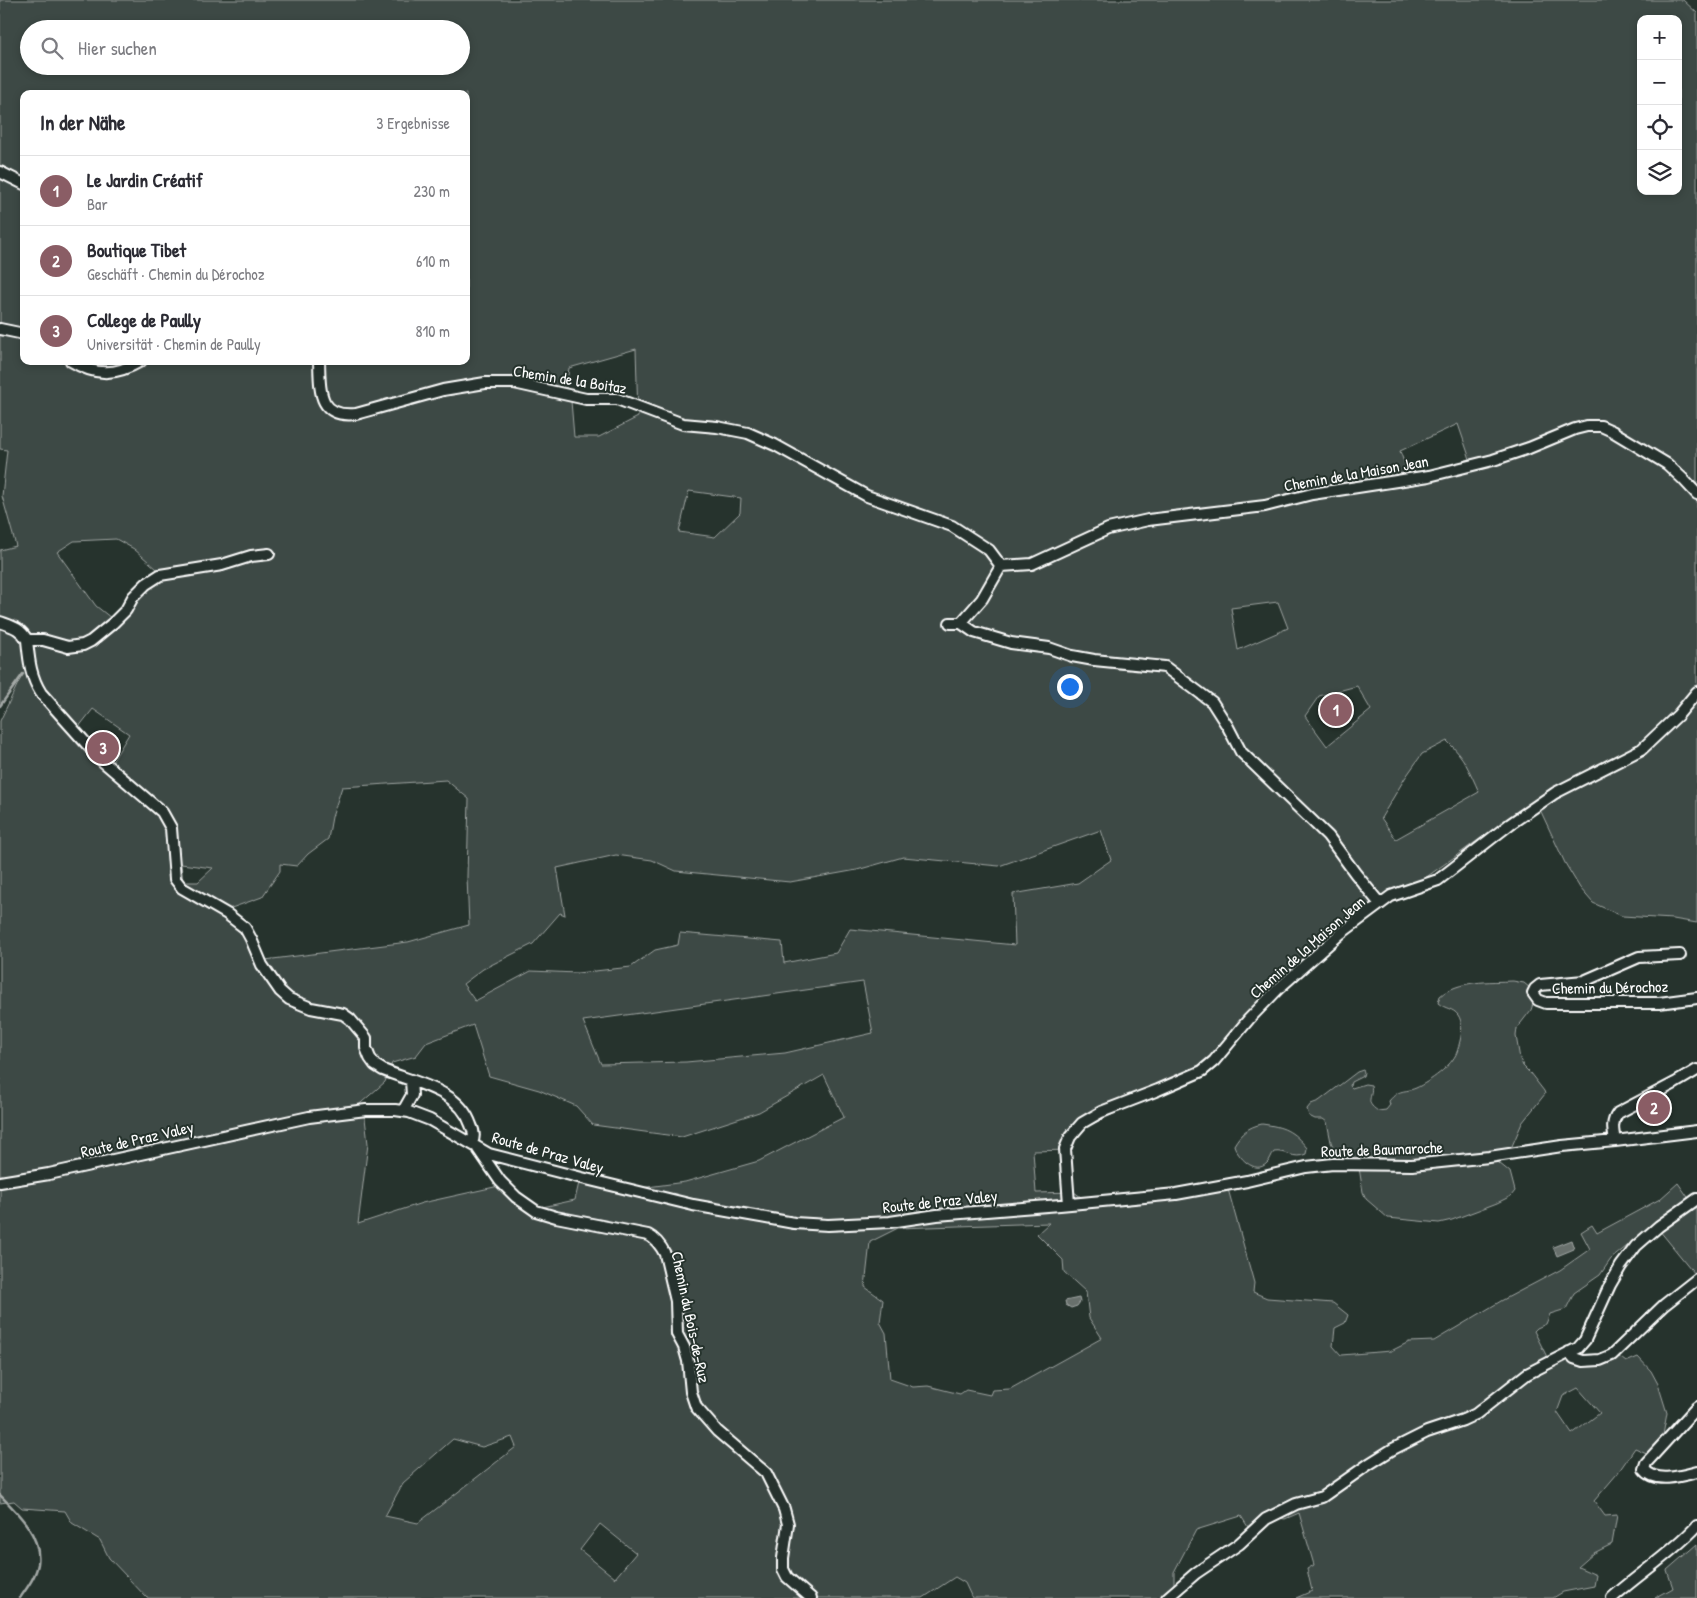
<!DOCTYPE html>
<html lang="de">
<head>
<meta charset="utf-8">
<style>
	:root { --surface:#fff; --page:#f2f2f3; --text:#2b2b33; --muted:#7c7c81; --line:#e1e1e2; --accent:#8a5d65 }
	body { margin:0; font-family:"Patrick Hand",sans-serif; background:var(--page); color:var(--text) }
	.controls { position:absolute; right:15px; top:15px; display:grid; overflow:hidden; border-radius:10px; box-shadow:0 2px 8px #0003 }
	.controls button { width:45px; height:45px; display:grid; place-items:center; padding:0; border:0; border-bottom:1px solid var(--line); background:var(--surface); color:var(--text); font:25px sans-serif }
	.you { position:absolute; left:1069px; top:686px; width:18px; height:18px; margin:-12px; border:4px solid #fff; border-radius:50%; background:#1a73e8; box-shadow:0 0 0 8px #1a73e833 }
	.badge { display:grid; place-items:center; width:32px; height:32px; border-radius:50%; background:var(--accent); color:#fff; font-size:16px; font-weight:700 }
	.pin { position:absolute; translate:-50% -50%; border:2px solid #fff; box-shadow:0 1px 5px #0006 }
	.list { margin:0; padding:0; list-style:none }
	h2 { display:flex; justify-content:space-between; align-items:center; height:65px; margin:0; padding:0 20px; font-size:21px }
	h2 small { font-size:16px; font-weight:400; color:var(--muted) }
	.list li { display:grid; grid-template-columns:32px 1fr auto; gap:15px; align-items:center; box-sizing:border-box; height:70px; padding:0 20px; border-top:1px solid var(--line) }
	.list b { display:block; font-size:19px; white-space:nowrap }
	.list p { margin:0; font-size:16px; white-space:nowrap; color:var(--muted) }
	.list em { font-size:16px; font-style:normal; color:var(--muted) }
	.icon { flex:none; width:28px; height:28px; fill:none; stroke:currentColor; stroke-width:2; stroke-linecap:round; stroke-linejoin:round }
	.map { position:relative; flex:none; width:1697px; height:1598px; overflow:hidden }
	.search { position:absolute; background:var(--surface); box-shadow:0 2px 8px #0003; left:20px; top:20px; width:450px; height:55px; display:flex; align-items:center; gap:12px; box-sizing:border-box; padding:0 18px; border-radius:28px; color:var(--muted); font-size:19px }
	.panel { position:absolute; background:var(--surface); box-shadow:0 2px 8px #0003; left:20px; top:90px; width:450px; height:275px; border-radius:10px }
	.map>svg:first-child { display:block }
</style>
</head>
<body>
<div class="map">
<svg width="1697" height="1598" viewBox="0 0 1697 1598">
	<rect width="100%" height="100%" fill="#26332d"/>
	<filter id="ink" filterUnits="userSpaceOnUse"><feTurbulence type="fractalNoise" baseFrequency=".02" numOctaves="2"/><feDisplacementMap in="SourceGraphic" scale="10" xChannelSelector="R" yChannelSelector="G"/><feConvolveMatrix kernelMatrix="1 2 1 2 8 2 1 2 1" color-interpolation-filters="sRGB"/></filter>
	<g filter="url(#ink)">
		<path fill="#3e4944" stroke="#9ea4a2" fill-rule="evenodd" d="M0,0H1683L1697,13V923L1673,919L1622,916L1593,903L1580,888L1565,863L1536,801L1513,815L1379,911L1311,964L1252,1021L1230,1049L1152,1096L1086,1127L1077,1133L1069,1150L1033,1151L1036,1193L1074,1192L1081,1197L1089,1198L1228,1189L1254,1283L1253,1292L1267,1298L1333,1303L1348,1315L1345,1323L1335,1328L1333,1346L1341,1355L1391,1351L1409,1342L1434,1341L1501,1301L1560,1270L1590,1249L1581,1232L1592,1225L1597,1233L1660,1199L1678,1183L1690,1200L1697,1197V1274H1695L1659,1230L1642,1234L1611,1259L1600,1275L1574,1293L1566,1309L1550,1314L1546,1324L1537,1328L1534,1331L1547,1357L1548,1365L1577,1355C1596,1363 1606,1345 1626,1362L1638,1357L1651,1371L1658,1384L1667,1413L1663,1435L1649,1454L1635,1448L1617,1474L1594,1501L1605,1516L1617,1515L1612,1544L1594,1553L1578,1567L1596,1575L1594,1586L1563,1592L1553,1598H1296L1312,1591L1307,1569L1314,1565L1299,1513L1285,1519L1262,1515L1248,1527L1241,1516L1196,1530L1174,1572V1587L1162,1598H972L965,1583L955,1577L923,1598H147L109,1558L100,1540L72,1523L65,1511L22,1508L14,1501L0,1503V721L21,677L0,706V550L16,546L2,496L7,450L0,449ZM1641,19H1678V191H1641ZM29,29H461V66H29ZM24,94H466V361H24ZM636,349L638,417L599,437H574L571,401L565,395L569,368ZM1458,424L1471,462L1410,479L1400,451ZM689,491L741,498L740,513L715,537L679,532ZM116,539L134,549L165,576L137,588L111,618L96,606L57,552L74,541ZM1278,602L1288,628L1238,650L1231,608ZM1357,686L1371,710L1327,746L1305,716L1319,696ZM93,709L129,734L112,762L78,728ZM1447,741C1465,758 1469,770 1479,792L1396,839L1381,818L1405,778L1422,754ZM446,780L469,799L467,877L469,925L408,942L265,960L250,927L223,911L262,897L280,871V864L297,866L308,854L328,839L332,817L342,787ZM1101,830L1111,860L1078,883L1013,894L1015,945L850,929L836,953L784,963L782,942L680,933L678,945L655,950L631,967L577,973L531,971L475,1001L463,984L483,969L533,944L560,913L565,915L557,868L616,855L652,860L676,871L790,882L857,870L903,857L999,866ZM181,864L213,868L198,882H183ZM863,982L873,1033L785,1053L686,1062L601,1064L583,1021ZM473,1025L489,1076L539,1090L576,1106L593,1125L682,1137L759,1112L824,1075L844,1117L759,1161L685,1182L640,1188L581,1174L575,1200L538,1208L499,1186L422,1203L358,1224L368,1144L365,1118L354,1109L385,1082L392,1063L416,1056L426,1043ZM1049,1223L1037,1234L1063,1260L1064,1272L1086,1292L1089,1318L1102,1338L1010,1389L992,1390L990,1395L966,1390L960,1394L928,1386L913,1387L890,1379L886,1333L880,1322L883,1300L865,1287L870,1242L898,1228ZM1578,1388L1600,1413L1572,1434L1557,1412L1563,1396ZM512,1437L516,1447L418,1523L385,1516L403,1483L453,1439L482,1447ZM600,1524L636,1553L615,1578L580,1550Z
			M1513,981L1524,983L1530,988L1533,1004L1531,1010L1517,1028L1516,1036L1520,1059L1523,1066L1530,1073L1544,1091L1545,1094L1522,1123L1512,1146L1499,1160V1163L1510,1172L1515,1191L1511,1196L1497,1203L1452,1220L1439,1223L1388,1218L1366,1199L1363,1192L1359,1168L1356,1162L1352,1159L1338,1155L1334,1149L1331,1142L1327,1122L1323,1119H1315L1309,1116L1307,1109L1311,1104L1319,1101L1357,1072L1363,1070L1364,1072L1363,1076L1351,1082L1350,1086L1352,1088L1365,1084L1371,1085C1374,1098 1363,1101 1378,1111L1386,1110L1390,1105L1389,1101C1400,1088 1404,1093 1416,1088C1429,1082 1452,1066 1457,1052C1458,1049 1459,1045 1460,1041C1462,1033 1463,1022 1458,1015C1453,1008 1445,1009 1438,1003L1440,996C1459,980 1489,982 1513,981Z
			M1262,1124C1284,1127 1292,1130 1307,1148L1306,1154C1294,1160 1285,1150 1274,1152C1271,1155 1270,1161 1267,1163C1255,1176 1237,1156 1234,1145C1241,1133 1248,1127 1262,1124Z
			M1697,1544V1598H1655L1673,1588L1667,1570Z"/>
		<path fill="#67706c" stroke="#a4a9a7" d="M1571,1240L1574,1249L1557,1256L1553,1247Z
			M1079,1298L1080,1302L1077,1306L1071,1308L1066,1305L1065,1301Z"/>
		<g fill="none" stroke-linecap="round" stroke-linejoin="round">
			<path stroke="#a4a9a7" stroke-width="2.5" d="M0,706L23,674
				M0,1495C18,1513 42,1536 38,1564C36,1576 27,1588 20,1598"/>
			<defs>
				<path id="minor" d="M0,172L24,184
					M0,329L24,334
					M71,361C96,376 115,376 141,361
					M319,361C320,391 318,418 356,414L443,390L485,383H514L586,399H617L683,424L717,427L748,433L775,445L867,496L952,526L989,550L1001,566
					M1001,566L1032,564L1108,529L1148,520L1265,506L1312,494L1429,476L1493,460L1529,448L1575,429L1587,426H1601L1612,431L1667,464L1683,479L1697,494
					M0,622C11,626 21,628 27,640C29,659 30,676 41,693L101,760L162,812L171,828L175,879L182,888L227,914L245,928L251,939L262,965L280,991L289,999L311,1008L343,1014L350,1019L366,1038V1048L370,1058L375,1065L383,1070C414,1083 459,1089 471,1125C474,1131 475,1137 472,1143
					M950,623H961L974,632L1011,643L1049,648L1072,656L1094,660L1165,667L1212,702L1228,727L1241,752L1328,836L1355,873L1380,904
					M961,623L982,599L1001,566
					M27,640H43L68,647L83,645L91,641L113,623L126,610L133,597L146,584L160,575L222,565L251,556L269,554
					M1680,955L1639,957L1584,981L1540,985L1535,989L1533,993L1538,1000L1546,1003H1659L1697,998
					M403,1111L412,1095L411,1081
					M1615,1141C1613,1130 1611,1122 1618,1113L1675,1083L1697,1070
					M478,1149L500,1181L516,1197L536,1211L556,1217L648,1235C656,1239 661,1246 665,1254L676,1301L677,1334L684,1347L688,1361L691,1392L696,1407L717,1431L766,1473L784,1509L788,1524L783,1558V1569L787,1577L811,1598
					M0,1182L49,1174L309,1117L366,1110H395L409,1112L430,1120L489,1154L582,1178L693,1205L794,1223L828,1225L890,1222L937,1215L1060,1205L1176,1194L1247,1181L1306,1167L1333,1164L1412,1165L1489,1157L1562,1146L1615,1141L1697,1131
					M1069,1204L1065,1149L1070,1137L1082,1123L1101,1112L1158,1090L1202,1071L1214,1061L1249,1019L1279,988L1340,934L1391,896L1438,880L1510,824L1555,793L1642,749L1678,715L1697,692
					M1569,1352L1574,1358L1583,1361L1600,1360L1612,1355L1664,1305L1697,1279
					M1697,1407L1646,1463L1644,1469C1655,1484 1682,1476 1697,1472
					M1167,1598L1196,1573L1239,1544L1266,1519L1296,1504L1322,1497L1369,1464L1393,1449L1427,1432L1463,1420L1476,1414L1527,1374L1578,1348L1585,1340L1610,1285L1621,1266L1636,1246L1659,1226L1697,1199
					M1612,1598C1640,1573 1672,1553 1697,1526"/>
			</defs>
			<use href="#minor" stroke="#fff" stroke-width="14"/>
			<use href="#minor" stroke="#26332d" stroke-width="10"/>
		</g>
	</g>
	<g text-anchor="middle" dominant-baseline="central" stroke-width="4" stroke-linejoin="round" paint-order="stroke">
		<g font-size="16" fill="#fff" stroke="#26332d">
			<text transform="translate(570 379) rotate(9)">Chemin de la Boitaz</text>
			<text transform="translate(1356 473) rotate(-10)">Chemin de la Maison Jean</text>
			<text transform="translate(1307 947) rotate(-41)">Chemin de la Maison Jean</text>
			<text transform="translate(1610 987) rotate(-1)">Chemin du Dérochoz</text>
			<text transform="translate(137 1139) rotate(-13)">Route de Praz Valey</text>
			<text transform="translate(1382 1149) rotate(-2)">Route de Baumaroche</text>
			<text transform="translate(548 1152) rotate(16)">Route de Praz Valey</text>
			<text transform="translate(940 1201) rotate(-6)">Route de Praz Valey</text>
			<text transform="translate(691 1317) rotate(78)">Chemin du Bois-de-Ruz</text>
		</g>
	</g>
</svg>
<div class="controls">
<button>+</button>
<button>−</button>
<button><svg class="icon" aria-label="locate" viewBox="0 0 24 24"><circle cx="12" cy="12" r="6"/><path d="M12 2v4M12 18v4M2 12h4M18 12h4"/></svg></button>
<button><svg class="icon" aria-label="layers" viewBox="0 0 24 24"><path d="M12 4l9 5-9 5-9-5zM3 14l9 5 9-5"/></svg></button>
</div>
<div class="you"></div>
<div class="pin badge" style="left:1336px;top:710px">1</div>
<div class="pin badge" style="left:1654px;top:1108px">2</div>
<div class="pin badge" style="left:103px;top:748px">3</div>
<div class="search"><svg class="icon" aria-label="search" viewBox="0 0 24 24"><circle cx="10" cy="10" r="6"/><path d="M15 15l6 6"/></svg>Hier suchen</div>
<section class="panel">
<h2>In der Nähe<small>3 Ergebnisse</small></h2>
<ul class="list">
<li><span class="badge">1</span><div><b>Le Jardin Créatif</b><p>Bar</p></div><em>230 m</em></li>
<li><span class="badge">2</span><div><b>Boutique Tibet</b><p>Geschäft · Chemin du Dérochoz</p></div><em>610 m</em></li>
<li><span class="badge">3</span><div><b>College de Paully</b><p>Universität · Chemin de Paully</p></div><em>810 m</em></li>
</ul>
</section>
</div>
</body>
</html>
